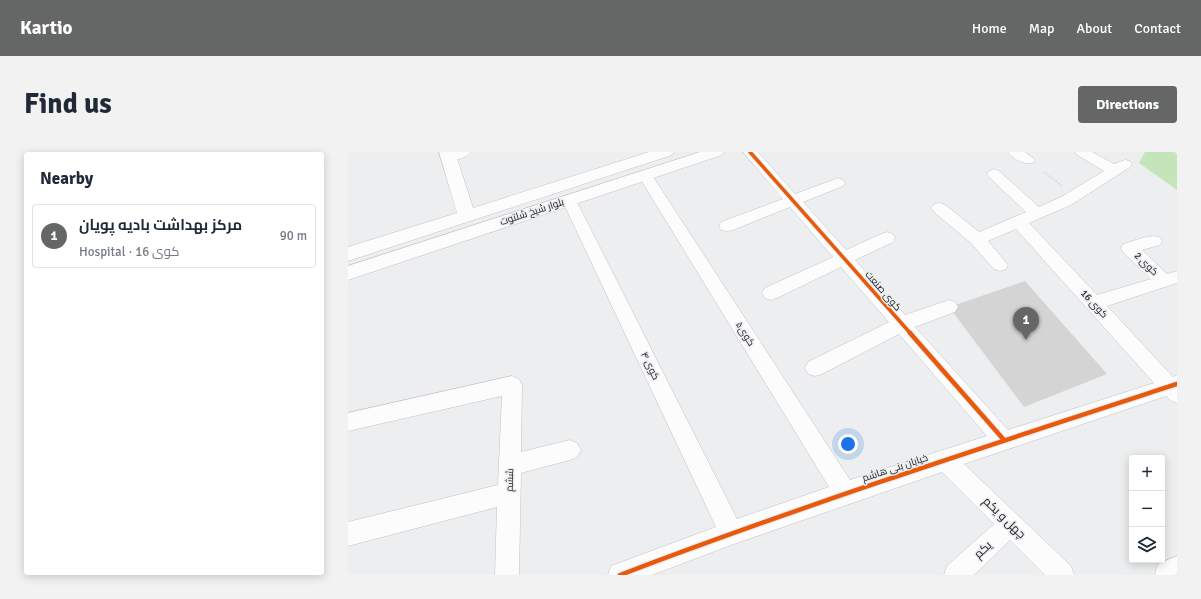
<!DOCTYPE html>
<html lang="en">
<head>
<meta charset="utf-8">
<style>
	:root { --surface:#fff; --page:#f2f2f3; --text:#1f2937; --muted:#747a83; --line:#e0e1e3; --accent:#656666 }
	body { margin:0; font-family:Signika,Cairo,sans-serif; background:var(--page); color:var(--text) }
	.controls { position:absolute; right:12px; bottom:12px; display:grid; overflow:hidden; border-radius:4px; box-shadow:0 2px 10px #0003 }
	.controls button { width:36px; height:36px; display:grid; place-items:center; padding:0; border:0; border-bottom:1px solid var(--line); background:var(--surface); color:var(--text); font:20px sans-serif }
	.you { position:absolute; left:500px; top:292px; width:14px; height:14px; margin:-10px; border:3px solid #fff; border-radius:50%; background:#1a73e8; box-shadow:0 0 0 6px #1a73e833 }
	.badge { display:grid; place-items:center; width:26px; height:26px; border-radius:50%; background:var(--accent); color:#fff; font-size:13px; font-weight:700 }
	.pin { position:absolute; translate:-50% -33px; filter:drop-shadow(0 1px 2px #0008) }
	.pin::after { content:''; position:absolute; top:21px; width:14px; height:12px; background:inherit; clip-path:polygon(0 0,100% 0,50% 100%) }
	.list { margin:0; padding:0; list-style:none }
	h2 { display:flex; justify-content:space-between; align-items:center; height:52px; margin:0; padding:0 16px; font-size:17px }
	h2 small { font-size:13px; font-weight:400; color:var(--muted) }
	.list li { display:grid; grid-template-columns:26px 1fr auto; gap:12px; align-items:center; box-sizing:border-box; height:64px; margin:0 8px 8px; padding:0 8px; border:1px solid var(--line); border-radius:4px }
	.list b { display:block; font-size:15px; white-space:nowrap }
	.list p { margin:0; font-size:13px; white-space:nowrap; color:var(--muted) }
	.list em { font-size:13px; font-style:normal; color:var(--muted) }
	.icon { flex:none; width:22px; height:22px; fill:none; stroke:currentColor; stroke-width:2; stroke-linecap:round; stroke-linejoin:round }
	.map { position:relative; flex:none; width:829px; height:423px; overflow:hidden; border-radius:4px }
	header { display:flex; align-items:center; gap:24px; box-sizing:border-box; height:56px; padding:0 20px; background:var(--accent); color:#fff }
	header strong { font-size:19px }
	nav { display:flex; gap:22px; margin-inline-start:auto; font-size:14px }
	.intro { display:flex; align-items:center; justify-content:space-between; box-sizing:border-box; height:96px; padding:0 24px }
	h1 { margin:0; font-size:28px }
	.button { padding:10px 18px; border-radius:4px; background:var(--accent); color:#fff; font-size:14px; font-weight:700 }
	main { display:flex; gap:24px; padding:0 24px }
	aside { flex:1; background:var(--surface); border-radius:4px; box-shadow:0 2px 10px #0003 }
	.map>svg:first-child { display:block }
</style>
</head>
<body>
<header>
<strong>Kartio</strong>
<nav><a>Home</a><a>Map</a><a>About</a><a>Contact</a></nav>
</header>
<div class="intro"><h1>Find us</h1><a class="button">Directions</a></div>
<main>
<aside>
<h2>Nearby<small></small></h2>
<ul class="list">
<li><span class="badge">1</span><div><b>مرکز بهداشت بادیه پویان</b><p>Hospital · کوی 16</p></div><em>90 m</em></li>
</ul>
</aside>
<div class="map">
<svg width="829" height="423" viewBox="0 0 829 423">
	<rect width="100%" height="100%" fill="#edeeef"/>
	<path fill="#c4e5ba" d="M797,0H829V38L791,11Z"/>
	<path fill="#d4d4d4" d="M677,129L759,222L676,255L601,155Z"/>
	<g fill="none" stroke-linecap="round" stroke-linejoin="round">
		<defs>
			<path id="minor" d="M101,0H123C118,7 102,10 95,8L93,5L95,2Z
				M395,0H410L447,42L485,28L490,26L495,28L497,31L495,34L455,50L498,98L533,82L539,80L545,82L547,86L545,90L507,108L557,163L601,148L607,150L610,155L607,160L567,175L660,278L806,231L668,77L640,89L660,113L658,117L652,119L646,117L623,91L586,60L583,56L586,52L591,51L596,52L631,80L678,60L641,25L639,22L641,19L646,17L651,19L691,55L713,45L756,19L729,3L727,0H744L766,12L777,8L782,9L784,12L782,15L723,53L681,71L749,143L803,127L775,100L773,96L775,92C786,89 801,82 812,85L814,89L812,93L794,98L819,122L829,119V131L759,154L825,225L829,223V251L822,248L818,244L616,312L723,414L726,423H697L662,388L626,423H596L599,414L646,372L594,320L383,393L304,423H260L263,414L368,375L214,48L216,44L221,43L226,44L228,48L389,367L481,335L290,23L292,20L297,18L302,20L502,328L639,284L551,182L474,222L467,224L460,222L457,216L460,210L541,170L493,115L429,146L423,148L417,146L414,141L417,136L485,105L442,55L385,78L379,79L373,78L371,74L373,70L435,47Z
				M660,0H677L687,8L685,11C676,13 665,7 660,0Z
				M164,224L171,227L174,233L173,300L222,288L229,291L233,298L229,305L222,308L173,321L171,423H147L149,355L0,394V370L150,333L154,244L0,279V261Z
				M829,404V423H808L807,421L810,412Z"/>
			<path id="major" d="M91,0H107L125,56L301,0H326L324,3L0,109V95L109,61Z
				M352,0H376L374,3L0,128V114Z"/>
		</defs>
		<use href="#minor" stroke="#c1c2c3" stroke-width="1"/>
		<use href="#major" stroke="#c1c2c3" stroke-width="1"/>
		<path stroke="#d9dadb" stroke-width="2" stroke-dasharray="1.5 1.5" stroke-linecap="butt" d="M696,20L715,35"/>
		<use href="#minor" fill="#fcfcfd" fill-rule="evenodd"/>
		<use href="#major" fill="#fcfcfd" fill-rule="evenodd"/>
		<defs>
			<path id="cycleway-far1" d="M402,0L563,182"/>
			<path id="cycleway" d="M562,181L656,288
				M272,423C456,353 642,293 829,232"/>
		</defs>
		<use href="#cycleway-far1" stroke="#ecedf0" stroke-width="5.5"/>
		<use href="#cycleway" stroke="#ecedf0" stroke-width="7"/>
		<use href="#cycleway-far1" stroke="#e8590c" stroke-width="3.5"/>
		<use href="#cycleway" stroke="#e8590c" stroke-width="4.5"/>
	</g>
	<g text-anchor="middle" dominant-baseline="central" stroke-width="3" stroke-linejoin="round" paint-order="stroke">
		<g font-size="10" fill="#1c1c1d" stroke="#ecedf0">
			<text transform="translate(184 60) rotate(-18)">بلوار شیخ شلتوت</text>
			<text transform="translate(798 112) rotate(44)">کوی 2</text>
			<text transform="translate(535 139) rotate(49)">کوی صنعت</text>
			<text transform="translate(746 152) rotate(47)">کوی 16</text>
			<text transform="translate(397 182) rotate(58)">کوی۵</text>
			<text transform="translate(302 214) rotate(64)">کوی ۴</text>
			<text transform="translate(547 316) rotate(-18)">خیابان بنی هاشم</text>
			<text transform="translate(162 328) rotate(-88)">ششم</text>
		</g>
		<g font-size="12" fill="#1c1c1d" stroke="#ecedf0">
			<text transform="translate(656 366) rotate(44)">چهل و یکم</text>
			<text transform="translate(635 398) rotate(-43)">یکم</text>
		</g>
	</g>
</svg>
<div class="controls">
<button>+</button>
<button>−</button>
<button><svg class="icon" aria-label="layers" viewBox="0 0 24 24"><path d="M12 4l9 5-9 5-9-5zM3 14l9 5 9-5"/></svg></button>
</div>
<div class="you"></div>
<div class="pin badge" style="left:678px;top:188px">1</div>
</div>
</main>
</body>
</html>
